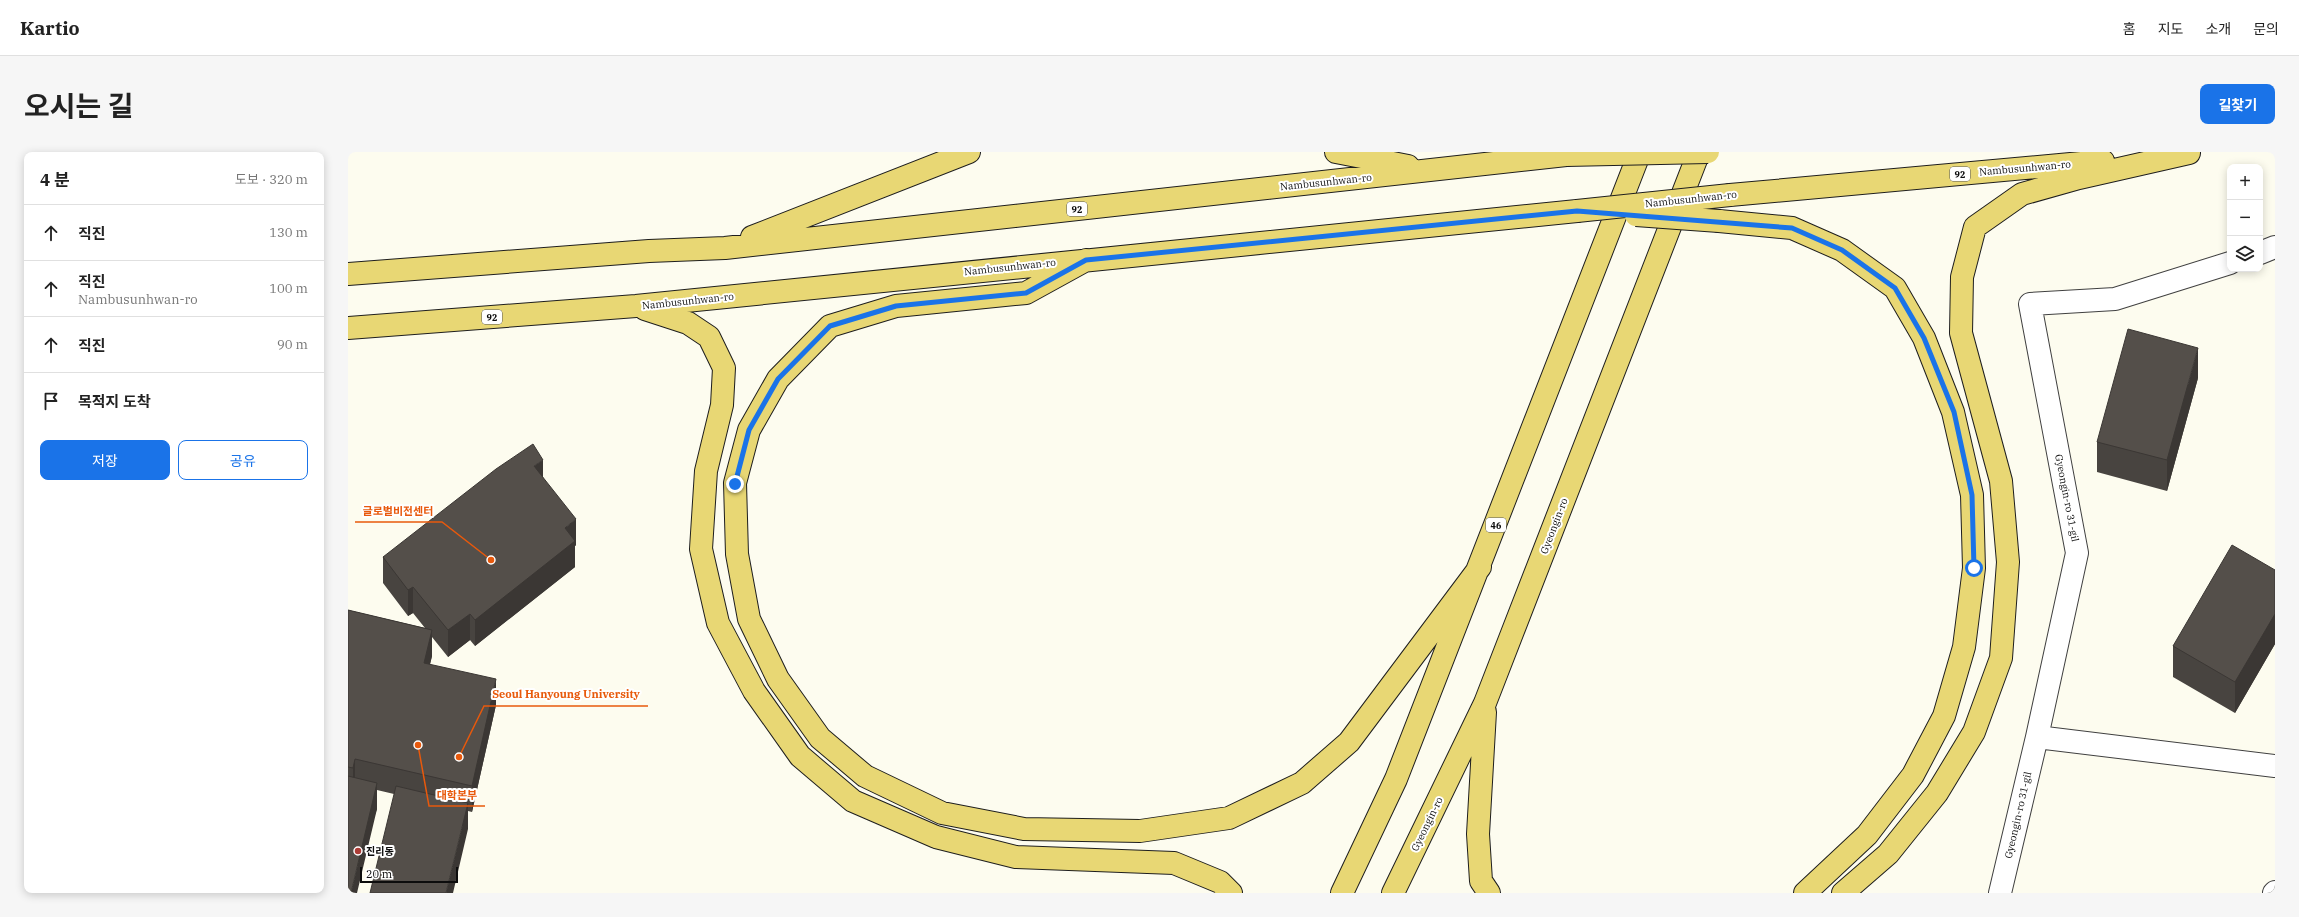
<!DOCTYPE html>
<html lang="ko">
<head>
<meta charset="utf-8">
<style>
	:root { --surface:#fff; --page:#f6f6f6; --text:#222; --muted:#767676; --line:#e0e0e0; --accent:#1a73e8 }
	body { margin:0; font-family:"IBM Plex Serif","Noto Sans KR",serif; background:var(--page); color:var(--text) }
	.controls { position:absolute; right:12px; top:12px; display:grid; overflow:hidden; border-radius:8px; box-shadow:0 2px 10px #0003 }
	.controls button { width:36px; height:36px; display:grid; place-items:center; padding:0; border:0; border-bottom:1px solid var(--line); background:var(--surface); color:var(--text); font:20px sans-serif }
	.scale { position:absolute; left:12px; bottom:10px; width:98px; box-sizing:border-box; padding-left:4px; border:2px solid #0d0d0d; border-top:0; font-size:11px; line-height:14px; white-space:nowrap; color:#0d0d0d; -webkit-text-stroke:3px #fff; paint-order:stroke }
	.stop { position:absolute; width:12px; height:12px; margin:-9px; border:3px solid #1a73e8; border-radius:50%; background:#fff }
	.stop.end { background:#1a73e8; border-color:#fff; box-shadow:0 1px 4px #0008 }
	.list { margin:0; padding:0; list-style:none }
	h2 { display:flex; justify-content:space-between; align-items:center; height:52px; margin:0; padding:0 16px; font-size:17px }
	h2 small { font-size:13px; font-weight:400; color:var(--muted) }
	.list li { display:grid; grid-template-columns:26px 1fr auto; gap:12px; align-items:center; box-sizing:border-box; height:56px; padding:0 16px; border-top:1px solid var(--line) }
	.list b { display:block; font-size:15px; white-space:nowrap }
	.list p { margin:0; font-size:13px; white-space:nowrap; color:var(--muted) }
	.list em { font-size:13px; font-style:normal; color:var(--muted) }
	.actions { display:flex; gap:8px; padding:12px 16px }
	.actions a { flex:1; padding:9px 0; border:1px solid var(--accent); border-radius:8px; text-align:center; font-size:14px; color:var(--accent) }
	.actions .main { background:var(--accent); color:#fff }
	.icon { flex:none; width:22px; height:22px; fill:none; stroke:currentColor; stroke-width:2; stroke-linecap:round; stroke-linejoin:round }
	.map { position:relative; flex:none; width:1927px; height:741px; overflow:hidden; border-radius:8px }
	header { display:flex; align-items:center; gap:24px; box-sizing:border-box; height:56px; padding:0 20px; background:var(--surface); border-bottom:1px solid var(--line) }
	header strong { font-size:19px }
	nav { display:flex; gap:22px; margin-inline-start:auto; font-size:14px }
	.intro { display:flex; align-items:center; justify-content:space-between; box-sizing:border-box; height:96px; padding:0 24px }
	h1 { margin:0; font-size:28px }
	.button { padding:10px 18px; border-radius:8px; background:var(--accent); color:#fff; font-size:14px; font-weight:700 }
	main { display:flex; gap:24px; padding:0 24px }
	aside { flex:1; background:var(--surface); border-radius:8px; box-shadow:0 2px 10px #0003 }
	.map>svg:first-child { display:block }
</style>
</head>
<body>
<header>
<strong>Kartio</strong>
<nav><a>홈</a><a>지도</a><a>소개</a><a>문의</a></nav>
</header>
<div class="intro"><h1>오시는 길</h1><a class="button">길찾기</a></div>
<main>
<aside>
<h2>4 분<small>도보 · 320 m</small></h2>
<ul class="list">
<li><svg class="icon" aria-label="ahead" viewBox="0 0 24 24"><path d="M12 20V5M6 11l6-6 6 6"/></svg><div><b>직진</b></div><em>130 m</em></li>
<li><svg class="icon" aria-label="ahead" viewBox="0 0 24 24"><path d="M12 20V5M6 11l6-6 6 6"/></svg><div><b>직진</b><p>Nambusunhwan-ro</p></div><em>100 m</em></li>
<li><svg class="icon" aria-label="ahead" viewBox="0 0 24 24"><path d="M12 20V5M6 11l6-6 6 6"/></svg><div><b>직진</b></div><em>90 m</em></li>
<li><svg class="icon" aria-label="arrive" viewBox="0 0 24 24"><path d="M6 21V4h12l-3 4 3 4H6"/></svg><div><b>목적지 도착</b></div></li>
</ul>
<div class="actions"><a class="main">저장</a><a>공유</a></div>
</aside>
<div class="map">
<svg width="1927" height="741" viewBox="0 0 1927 741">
	<rect width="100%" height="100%" fill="#fdfcef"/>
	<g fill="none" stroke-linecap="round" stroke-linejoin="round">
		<defs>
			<path id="minor" d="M1912,101L1927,95
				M1689,585L1927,614
				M1652,741L1689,585L1729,401L1682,152L1767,147L1882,111
				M1926,741L1927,740"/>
			<path id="major" d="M988,0L1060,14
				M1382,43L1755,9
				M1371,69L1444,76L1494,98L1547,136L1576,186L1605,260L1624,343L1626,416L1616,495L1596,564L1565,623L1519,683L1457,741
				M404,85L621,0
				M738,108L678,141L548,154L482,174L430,227L401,278L387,331L389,402L401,467L430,527L472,586L517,624L594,661L676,677L792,679L881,666L954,631L1001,590L1132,415
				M0,122L301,99L377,96L1218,3
				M297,157L340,171L361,185L376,216L374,253L358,319L353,397L370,471L406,539L452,604L505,649L588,685L668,705L826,711L872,730L883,741
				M0,176L288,154L1229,59
				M1137,560L1130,682L1133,729L1141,741
				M994,741L1048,627L1292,0
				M1045,741L1137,551L1351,0
				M1495,741L1540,702L1589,641L1626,580L1653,506L1660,410L1653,329L1613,181L1614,125L1627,75L1674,42L1731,26L1841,1"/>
		</defs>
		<use href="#minor" stroke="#404040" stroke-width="24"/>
		<use href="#major" stroke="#1e1e1e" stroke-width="24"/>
		<use href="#minor" stroke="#fff" stroke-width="22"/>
		<use href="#major" stroke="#e8d774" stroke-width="22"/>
		<defs>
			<path id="major-bridge" d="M1218,3L1360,0
				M1229,59L1382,43
				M1288,63L1371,69"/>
		</defs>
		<use href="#major-bridge" stroke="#1e1e1e" stroke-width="24" stroke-linecap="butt"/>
		<use href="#major-bridge" stroke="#e8d774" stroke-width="22"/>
	</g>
	<path fill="#484440" d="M1850,226L1819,339L1749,320V290Z
		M195,325L228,393L227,394V415L127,494L122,488L100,505L84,485V504L82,512L148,553L124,660L120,659V677L46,642L29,638V657L0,741V458L77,476L65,461L60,464L35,431V405Z
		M1927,418V492L1887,561L1825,525V494Z"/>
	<path fill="#3b3734" d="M1850,196V226L1819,339V308Z
		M195,308V334L186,314Z
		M228,367V393L227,394V415L127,494V468L217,376Z
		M65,435V461L60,464V438Z
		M122,462V488L100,505V478Z
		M1927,462V492L1887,561V530Z
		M84,478V504L76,537V511Z
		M148,527V553L124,660V634Z
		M7,607V633L5,642V616Z
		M29,631V657L9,741H3Z
		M120,651V677L105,741H98Z"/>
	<path fill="#544f4a" stroke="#3b3734" d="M1780,177L1850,196L1819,308L1749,290Z
		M185,292L195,308L186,314L228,367L217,376L227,389L127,468L122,462L100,478L65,435L60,438L35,405L148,317Z
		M1884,393L1927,418V462L1887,530L1825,494Z
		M0,458L84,478L76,511L148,527L124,634L7,607L5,616L0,615Z
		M0,624L29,631L3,741H0Z
		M48,634L120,651L98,741H22Z"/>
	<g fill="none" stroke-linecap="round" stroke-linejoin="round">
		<path stroke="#1a73e8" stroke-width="5" d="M387,332L401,278L430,227L482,174L548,154L678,141L738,108L1229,59L1444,76L1494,98L1547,136L1576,186L1606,260L1624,343L1626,416"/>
	</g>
	<circle fill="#ac3c36" stroke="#fff" stroke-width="1.5" cx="10" cy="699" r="4"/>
	<g text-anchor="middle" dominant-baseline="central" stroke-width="4" stroke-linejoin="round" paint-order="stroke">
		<g fill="#fff" stroke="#565656" stroke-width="1">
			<rect x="1602" y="15" width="20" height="14" rx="3"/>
			<rect x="719" y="50" width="20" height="14" rx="3"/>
			<rect x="134" y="158" width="20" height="14" rx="3"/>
			<rect x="1138" y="366" width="20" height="14" rx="3"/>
		</g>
		<g font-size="9" font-weight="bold" fill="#0d0d0d">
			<text x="1612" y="22">92</text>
			<text x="729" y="57">92</text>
			<text x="144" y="165">92</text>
			<text x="1148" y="373">46</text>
		</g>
		<g font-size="10" fill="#0d0d0d" stroke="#fff">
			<text transform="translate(1677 16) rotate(-5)">Nambusunhwan-ro</text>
			<text transform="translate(978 30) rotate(-6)">Nambusunhwan-ro</text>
			<text transform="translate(1343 47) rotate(-6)">Nambusunhwan-ro</text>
			<text transform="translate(662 115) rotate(-6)">Nambusunhwan-ro</text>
			<text transform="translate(340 149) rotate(-6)">Nambusunhwan-ro</text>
			<text transform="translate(1719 346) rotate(79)">Gyeongin-ro 31-gil</text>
			<text transform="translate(1206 374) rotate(-69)">Gyeongin-ro</text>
			<text transform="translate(1670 663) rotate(-77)">Gyeongin-ro 31-gil</text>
			<text transform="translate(1079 672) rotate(-64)">Gyeongin-ro</text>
		</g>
		<g font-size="10" font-weight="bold" fill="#0d0d0d" stroke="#fff" text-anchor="start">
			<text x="18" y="699">진리동</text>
		</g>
	</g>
	<path fill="none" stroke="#e8590c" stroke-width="1.5" d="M143 408L94 370H7M111 605L136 554H300M70 593L81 654H137"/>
	<g fill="#e8590c" stroke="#fff" stroke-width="1.5">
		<circle cx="143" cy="408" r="4"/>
		<circle cx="111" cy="605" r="4"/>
		<circle cx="70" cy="593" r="4"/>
	</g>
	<g font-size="11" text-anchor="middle" font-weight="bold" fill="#e8590c" stroke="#fff" stroke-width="4" stroke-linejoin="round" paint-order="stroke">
		<text x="50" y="363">글로벌비전센터</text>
		<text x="218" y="546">Seoul Hanyoung University</text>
		<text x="109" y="647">대학본부</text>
	</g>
</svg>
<div class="controls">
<button>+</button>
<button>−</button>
<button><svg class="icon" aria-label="layers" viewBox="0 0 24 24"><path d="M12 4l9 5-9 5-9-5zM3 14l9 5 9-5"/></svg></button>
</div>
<div class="scale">20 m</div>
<div class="stop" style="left:1626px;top:416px"></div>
<div class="stop end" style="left:387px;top:332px"></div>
</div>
</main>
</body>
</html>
